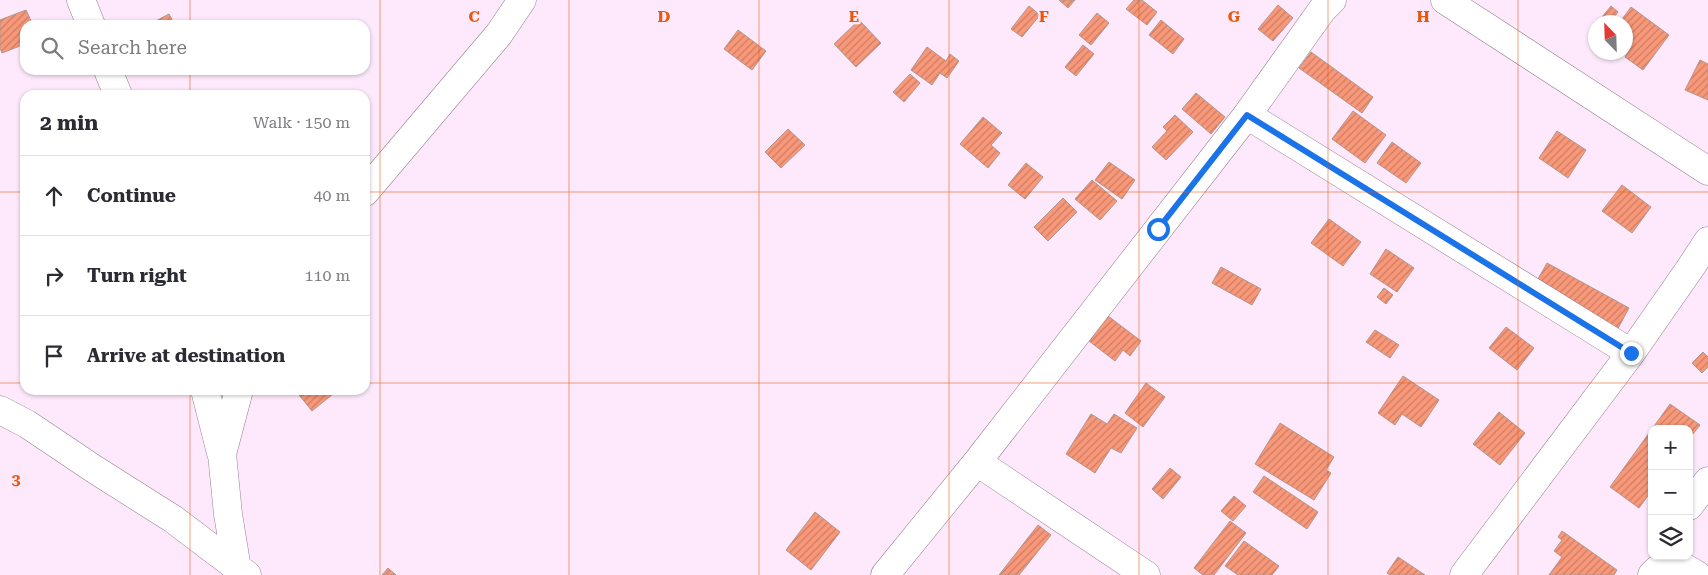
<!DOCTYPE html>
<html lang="en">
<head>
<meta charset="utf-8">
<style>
	:root { --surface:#fff; --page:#f7f7f7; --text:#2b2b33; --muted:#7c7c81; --line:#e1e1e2 }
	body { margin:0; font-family:"Roboto Serif",serif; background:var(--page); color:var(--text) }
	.controls { position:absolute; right:15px; bottom:15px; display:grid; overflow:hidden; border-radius:10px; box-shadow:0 1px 4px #0004 }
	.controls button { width:45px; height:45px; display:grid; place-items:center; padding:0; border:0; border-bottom:1px solid var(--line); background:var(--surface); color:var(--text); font:25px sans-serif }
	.compass { position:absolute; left:1588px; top:15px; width:45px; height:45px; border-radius:50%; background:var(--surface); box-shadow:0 1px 4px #0004; rotate:337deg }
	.stop { position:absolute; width:15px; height:15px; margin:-11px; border:4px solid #1a73e8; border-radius:50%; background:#fff }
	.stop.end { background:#1a73e8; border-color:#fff; box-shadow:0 1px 5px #0008 }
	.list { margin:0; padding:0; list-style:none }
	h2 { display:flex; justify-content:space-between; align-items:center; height:65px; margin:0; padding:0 20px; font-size:21px }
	h2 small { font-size:16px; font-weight:400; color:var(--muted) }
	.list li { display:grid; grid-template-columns:32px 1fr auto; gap:15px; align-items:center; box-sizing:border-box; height:80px; padding:0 20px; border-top:1px solid var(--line) }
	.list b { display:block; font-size:19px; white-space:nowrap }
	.list em { font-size:16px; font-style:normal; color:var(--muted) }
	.icon { flex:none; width:28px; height:28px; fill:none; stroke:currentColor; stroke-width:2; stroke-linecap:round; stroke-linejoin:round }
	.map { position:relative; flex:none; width:1708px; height:575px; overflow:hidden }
	.search { position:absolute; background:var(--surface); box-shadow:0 1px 4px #0004; left:20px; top:20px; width:350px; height:55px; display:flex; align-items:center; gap:12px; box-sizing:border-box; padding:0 18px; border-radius:15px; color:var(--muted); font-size:19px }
	.panel { position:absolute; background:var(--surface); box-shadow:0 1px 4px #0004; left:20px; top:90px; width:350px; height:305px; border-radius:15px }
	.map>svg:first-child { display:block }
</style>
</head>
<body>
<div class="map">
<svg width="1708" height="575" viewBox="0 0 1708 575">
	<defs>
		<pattern id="building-hatch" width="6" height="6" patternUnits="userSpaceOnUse" patternTransform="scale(1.25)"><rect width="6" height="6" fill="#f99879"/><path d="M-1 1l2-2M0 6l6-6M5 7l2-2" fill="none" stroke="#cb7d65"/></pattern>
	</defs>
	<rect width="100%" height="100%" fill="#fde9fb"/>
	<path fill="url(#building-hatch)" stroke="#b4958b" d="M1059,0H1075L1068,8Z
		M1134,0H1142L1157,12L1147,25L1126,9Z
		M1278,5L1293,18L1273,41L1258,29Z
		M1029,6L1040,15L1022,37L1011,29Z
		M1611,6L1618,12L1610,22H1598Z
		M1631,7L1669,35L1643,70L1625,57L1630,49L1626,46V22H1620Z
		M26,10L33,25H25V44L2,53L0,48V20Z
		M1097,13L1109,23L1091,45L1079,35Z
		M169,14L175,25H148Z
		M859,20L881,43L856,67L834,44Z
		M1161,20L1184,39L1173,54L1149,35Z
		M738,30L766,51L752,70L724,49Z
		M1083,45L1094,54L1076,76L1065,67Z
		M927,47L946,61L950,54L959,61L947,78L940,73L932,85L911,70Z
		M1311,52L1373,97L1362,113L1299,68Z
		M1700,60L1708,64V100L1685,90Z
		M910,74L920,83L904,102L893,92Z
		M1196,93L1225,117L1211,134L1182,109Z
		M1353,111L1386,135L1365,163L1332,139Z
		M1175,115L1193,132L1166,160L1152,147L1167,131L1163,127Z
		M983,117L1002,133L991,145L1000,153L988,168L960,144Z
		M788,129L805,145L781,168L765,152Z
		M1557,131L1586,150L1568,178L1539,158Z
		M1392,142L1421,163L1406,183L1377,163Z
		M1109,162L1135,180L1122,199L1095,180Z
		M1026,163L1043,177L1025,199L1008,185Z
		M1092,180L1117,201L1100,220L1075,199Z
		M1622,185L1651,207L1632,233L1602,211Z
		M1063,198L1077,212L1048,241L1034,227Z
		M1329,219L1361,242L1343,266L1311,243Z
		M1386,249L1414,268L1397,292L1370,274Z
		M1547,263L1629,308L1616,332L1534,286Z
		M1221,267L1261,289L1252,305L1212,283Z
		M1384,288L1393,295L1386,304L1377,297Z
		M1108,316L1141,341L1130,356L1123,350L1115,361L1089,341Z
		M1506,327L1534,348L1517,370L1489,348Z
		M1375,330L1399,345L1390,358L1366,342Z
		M1703,352L1708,357V367L1702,373L1692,363Z
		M1403,376L1439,400L1421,427L1402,414L1395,425L1378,413Z
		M1146,383L1165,397L1143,427L1125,413Z
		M295,390H338L312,411Z
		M1670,404L1700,425L1689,439V429H1652Z
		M1499,412L1525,433L1500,465L1473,444Z
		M1091,414L1107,424L1114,414L1137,428L1121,453L1111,448L1095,473L1066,454Z
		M1280,423L1334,457L1326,470L1331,473L1314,500L1255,464Z
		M1652,429V490L1639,508L1610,487Z
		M1170,468L1181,477L1163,499L1152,489Z
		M1264,476L1318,512L1307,529L1253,492Z
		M1234,496L1246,506L1233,521L1221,511Z
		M815,512L840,532L811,570L786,550Z
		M1230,521L1246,533L1214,575H1203L1194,568Z
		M1038,525L1051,535L1019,575H999Z
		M1562,531L1617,570L1614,575H1549L1562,557L1554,551L1562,540L1558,537Z
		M1244,541L1279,566L1272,575H1238L1225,566Z
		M1398,557L1425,575H1390L1387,573Z
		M388,568L396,575H382Z"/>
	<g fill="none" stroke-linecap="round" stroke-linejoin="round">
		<defs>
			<path id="minor" d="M81,0L91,25
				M1445,0L1708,171
				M108,70L118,95
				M1247,115L1631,353
				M365,192L499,34L522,0
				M205,390L221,453
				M0,410L27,424L94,469L173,519L247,575
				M977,462L1146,575
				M1689,506L1708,481
				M238,575L228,514L222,454L239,390
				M885,575L977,462L1247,115L1322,10L1332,0
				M1464,575L1631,353L1691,267L1708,241
				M1652,575C1668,557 1679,564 1697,575"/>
		</defs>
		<use href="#minor" stroke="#957f93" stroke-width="29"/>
		<use href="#minor" stroke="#fff" stroke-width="28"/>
	</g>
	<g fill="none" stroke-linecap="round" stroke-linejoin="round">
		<path stroke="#1a73e8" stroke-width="6" d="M1158,229L1247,115L1631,353"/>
	</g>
	<path fill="none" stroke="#e8590c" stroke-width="1" stroke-opacity="0.55" d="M190,0V25M380,0V575M569,0V575M759,0V575M949,0V575M1139,0V575M1328,0V575M1518,0V575M190,70V95M0,192H25M365,192H1708M0,383H25M365,383H1708M190,390V575"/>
	<g font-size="16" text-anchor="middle" font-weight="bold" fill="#e8590c" stroke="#fde9fb" stroke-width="4.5" stroke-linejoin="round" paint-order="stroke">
		<text x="474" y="22">C</text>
		<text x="664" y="22">D</text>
		<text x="854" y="22">E</text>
		<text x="1044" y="22">F</text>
		<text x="1234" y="22">G</text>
		<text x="1423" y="22">H</text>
		<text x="16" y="485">3</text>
	</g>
</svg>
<div class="controls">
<button>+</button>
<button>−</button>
<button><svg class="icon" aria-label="layers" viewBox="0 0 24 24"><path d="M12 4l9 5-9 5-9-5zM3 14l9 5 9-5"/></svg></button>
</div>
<svg class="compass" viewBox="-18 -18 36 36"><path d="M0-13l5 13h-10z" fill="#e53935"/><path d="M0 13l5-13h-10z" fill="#7c7c81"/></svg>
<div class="stop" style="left:1158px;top:229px"></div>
<div class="stop end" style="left:1631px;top:353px"></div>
<div class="search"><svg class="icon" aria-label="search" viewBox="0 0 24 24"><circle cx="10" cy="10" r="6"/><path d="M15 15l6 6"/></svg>Search here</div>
<section class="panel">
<h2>2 min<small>Walk · 150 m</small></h2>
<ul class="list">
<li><svg class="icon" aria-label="ahead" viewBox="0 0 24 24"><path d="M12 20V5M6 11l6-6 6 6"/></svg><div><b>Continue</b></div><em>40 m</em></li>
<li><svg class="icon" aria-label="right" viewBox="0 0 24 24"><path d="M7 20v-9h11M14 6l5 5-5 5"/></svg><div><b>Turn right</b></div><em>110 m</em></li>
<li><svg class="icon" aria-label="arrive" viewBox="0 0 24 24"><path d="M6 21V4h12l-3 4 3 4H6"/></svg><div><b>Arrive at destination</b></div></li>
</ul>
</section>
</div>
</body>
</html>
